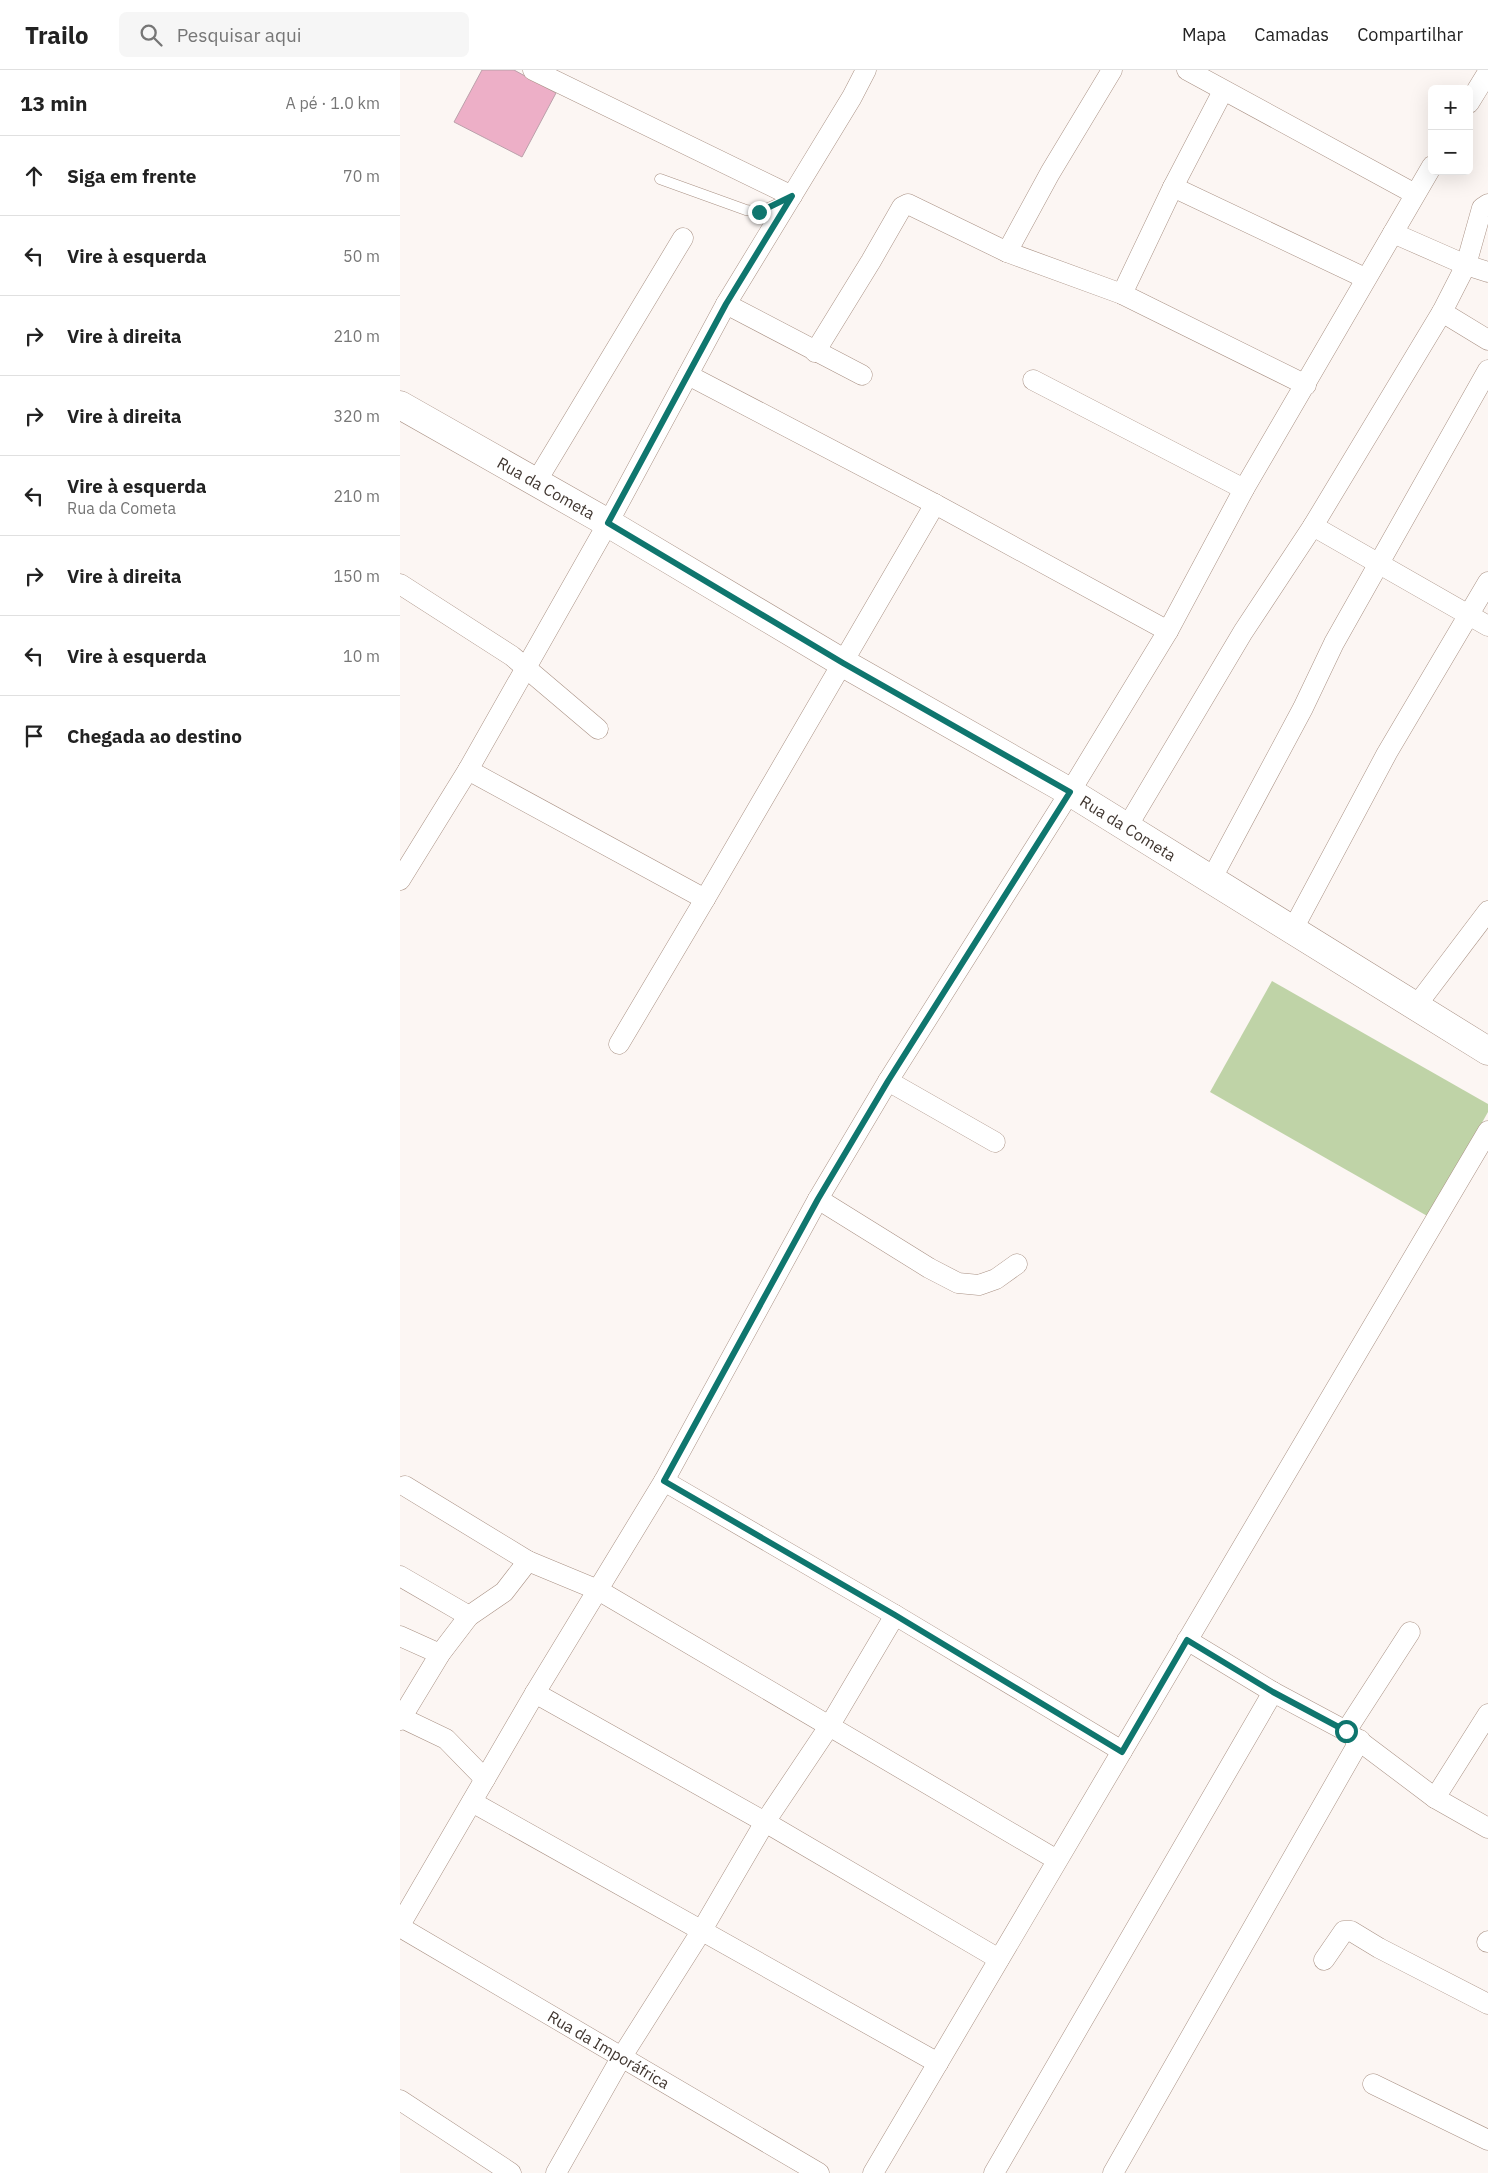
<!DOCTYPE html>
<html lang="pt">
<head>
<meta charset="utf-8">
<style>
	:root { --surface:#fff; --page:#f6f6f6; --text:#222; --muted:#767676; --line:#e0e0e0 }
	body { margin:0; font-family:"IBM Plex Sans",sans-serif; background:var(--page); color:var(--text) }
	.controls { position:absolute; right:15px; top:15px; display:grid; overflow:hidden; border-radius:8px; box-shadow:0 5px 20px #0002 }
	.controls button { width:45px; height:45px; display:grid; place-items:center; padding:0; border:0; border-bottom:1px solid var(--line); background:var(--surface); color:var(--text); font:25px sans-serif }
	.stop { position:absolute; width:15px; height:15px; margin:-11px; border:4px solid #0f766e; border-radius:50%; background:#fff }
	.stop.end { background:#0f766e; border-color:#fff; box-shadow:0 1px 5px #0008 }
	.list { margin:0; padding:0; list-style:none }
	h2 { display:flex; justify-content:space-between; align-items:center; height:65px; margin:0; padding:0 20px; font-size:21px }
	h2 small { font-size:16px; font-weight:400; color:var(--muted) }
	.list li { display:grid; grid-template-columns:32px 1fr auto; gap:15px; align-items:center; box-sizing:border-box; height:80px; padding:0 20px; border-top:1px solid var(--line) }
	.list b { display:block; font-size:19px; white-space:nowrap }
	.list p { margin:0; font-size:16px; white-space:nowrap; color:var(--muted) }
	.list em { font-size:16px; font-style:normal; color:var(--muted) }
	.icon { flex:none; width:28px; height:28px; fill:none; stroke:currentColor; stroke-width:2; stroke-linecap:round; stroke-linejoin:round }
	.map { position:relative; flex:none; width:1088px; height:2103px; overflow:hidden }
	header { display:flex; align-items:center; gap:30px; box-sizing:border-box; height:70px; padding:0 25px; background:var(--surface); border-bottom:1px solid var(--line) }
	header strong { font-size:24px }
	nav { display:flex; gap:28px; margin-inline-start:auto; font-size:18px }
	.search { width:350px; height:45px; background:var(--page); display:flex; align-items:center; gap:12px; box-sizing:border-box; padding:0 18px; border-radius:8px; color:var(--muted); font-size:19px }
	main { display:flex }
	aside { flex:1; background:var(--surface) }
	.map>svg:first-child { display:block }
</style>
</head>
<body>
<header>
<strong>Trailo</strong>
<div class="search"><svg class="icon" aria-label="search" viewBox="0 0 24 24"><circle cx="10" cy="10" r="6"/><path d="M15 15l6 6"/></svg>Pesquisar aqui</div>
<nav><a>Mapa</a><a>Camadas</a><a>Compartilhar</a></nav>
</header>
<main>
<aside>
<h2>13 min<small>A pé · 1.0 km</small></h2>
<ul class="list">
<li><svg class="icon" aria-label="ahead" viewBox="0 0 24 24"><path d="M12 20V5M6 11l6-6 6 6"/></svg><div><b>Siga em frente</b></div><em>70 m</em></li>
<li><svg class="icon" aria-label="left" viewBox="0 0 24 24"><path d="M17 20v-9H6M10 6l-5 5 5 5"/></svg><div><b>Vire à esquerda</b></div><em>50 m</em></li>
<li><svg class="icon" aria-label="right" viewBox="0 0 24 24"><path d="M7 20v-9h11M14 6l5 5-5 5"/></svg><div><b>Vire à direita</b></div><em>210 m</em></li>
<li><svg class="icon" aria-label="right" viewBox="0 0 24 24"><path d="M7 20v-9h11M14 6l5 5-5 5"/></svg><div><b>Vire à direita</b></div><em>320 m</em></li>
<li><svg class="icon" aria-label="left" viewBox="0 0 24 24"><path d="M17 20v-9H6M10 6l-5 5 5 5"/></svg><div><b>Vire à esquerda</b><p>Rua da Cometa</p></div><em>210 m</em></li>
<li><svg class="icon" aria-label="right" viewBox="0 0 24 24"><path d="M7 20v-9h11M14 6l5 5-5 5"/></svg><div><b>Vire à direita</b></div><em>150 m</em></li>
<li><svg class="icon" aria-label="left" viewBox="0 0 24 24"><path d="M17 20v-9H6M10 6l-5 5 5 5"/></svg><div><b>Vire à esquerda</b></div><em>10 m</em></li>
<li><svg class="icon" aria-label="arrive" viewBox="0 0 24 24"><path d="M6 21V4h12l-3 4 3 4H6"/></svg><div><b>Chegada ao destino</b></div></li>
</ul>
</aside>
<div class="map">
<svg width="1088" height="2103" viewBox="0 0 1088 2103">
	<rect width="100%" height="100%" fill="#fcf6f3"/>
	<path fill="#bfd3a7" d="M872,911L1088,1034V1042L1029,1147L810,1022Z"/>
	<path fill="#edafc7" stroke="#bba0aa" d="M82,0H114L156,23L122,87L54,52Z"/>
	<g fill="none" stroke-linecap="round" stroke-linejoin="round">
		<defs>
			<path id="lane" d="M260,109L346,140L359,142L386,130"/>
			<g id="street">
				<path d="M133,0L392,126"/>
				<path d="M787,0L1015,124"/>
				<path d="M1069,33L1088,2"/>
				<path d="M773,117L965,208"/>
				<path d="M993,163L1066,195L1088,202"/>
				<path d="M607,182L650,103L712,0"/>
				<path d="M722,224L773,117L823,21"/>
				<path d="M326,234L462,305"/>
				<path d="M1042,242L1088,270"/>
				<path d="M415,282L471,191L502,137L508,134L607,182L722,224L906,315"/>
				<path d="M288,305L535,434L768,561"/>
				<path d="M633,310L844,419"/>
				<path d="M136,412L283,168"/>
				<path d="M913,456L1088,556"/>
				<path d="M0,514L112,586L198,659"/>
				<path d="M68,700L305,829"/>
				<path d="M727,757L843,562L913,456L1042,242L1066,195L1082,138L1088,134"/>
				<path d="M812,808L903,638L934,573L1088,300"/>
				<path d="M0,810L68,700L208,453L326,234L452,27L466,0"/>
				<path d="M893,859L987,683L1088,512"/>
				<path d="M1016,936L1088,841"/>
				<path d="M219,974L305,829L535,434"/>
				<path d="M488,1011L595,1072"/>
				<path d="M418,1129L529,1198L558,1213L579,1215L596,1209L617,1194"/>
				<path d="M264,1411L495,1545L722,1681"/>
				<path d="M5,1416L128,1491L198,1520L657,1790"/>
				<path d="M0,1506L69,1546"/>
				<path d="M0,1566L40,1584"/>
				<path d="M787,1570L873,1622L946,1661L1035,1728L1088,1758"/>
				<path d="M135,1623L365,1752L599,1889"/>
				<path d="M0,1647L46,1669L85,1709"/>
				<path d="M0,1650L40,1584L69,1546L104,1522L128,1491"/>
				<path d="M946,1661L1010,1562"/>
				<path d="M1035,1728L1088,1644"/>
				<path d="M72,1732L538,1993"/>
				<path d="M0,1855L135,1623L264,1411L418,1129L488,1011L670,722L768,561L844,419L1032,96"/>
				<path id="s1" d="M0,1857L419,2103"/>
				<path d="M1087,1872L1088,1871"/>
				<path d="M924,1890L944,1861H951L979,1878L1088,1934"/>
				<path d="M973,2014L1088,2070"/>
				<path d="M0,2030L111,2103"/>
				<path d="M156,2103L221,1988L302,1860L365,1752L430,1655L495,1545"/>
				<path d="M473,2103L1088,1061"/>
				<path d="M594,2103L873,1622"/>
				<path d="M713,2103L960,1670"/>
			</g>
			<g id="secondary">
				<path id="s2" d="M0,335L208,453L443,593L670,722L1088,981"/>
			</g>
		</defs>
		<use href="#lane" stroke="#a99184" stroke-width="11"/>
		<use href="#street" stroke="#a99184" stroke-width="21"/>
		<use href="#secondary" stroke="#a99184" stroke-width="29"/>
		<use href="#lane" stroke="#fff" stroke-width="10"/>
		<use href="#street" stroke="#fff" stroke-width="20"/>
		<use href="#secondary" stroke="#fff" stroke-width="28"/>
	</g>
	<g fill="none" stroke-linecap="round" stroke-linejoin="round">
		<path stroke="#0f766e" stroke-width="6" d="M359,142L392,126L326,234L208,453L443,593L670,722L488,1011L418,1129L264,1411L495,1545L722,1682L787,1570L873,1622L946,1661"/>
	</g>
	<g text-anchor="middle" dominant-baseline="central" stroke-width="5" stroke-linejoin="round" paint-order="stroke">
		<g font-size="16" fill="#403630" stroke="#fff">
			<text stroke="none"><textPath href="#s2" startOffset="168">Rua da Cometa</textPath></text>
			<text stroke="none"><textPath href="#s2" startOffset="842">Rua da Cometa</textPath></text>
			<text stroke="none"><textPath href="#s1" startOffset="242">Rua da Imporáfrica</textPath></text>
		</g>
	</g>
</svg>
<div class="controls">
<button>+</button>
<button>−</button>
</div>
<div class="stop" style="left:946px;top:1661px"></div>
<div class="stop end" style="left:359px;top:142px"></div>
</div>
</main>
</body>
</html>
